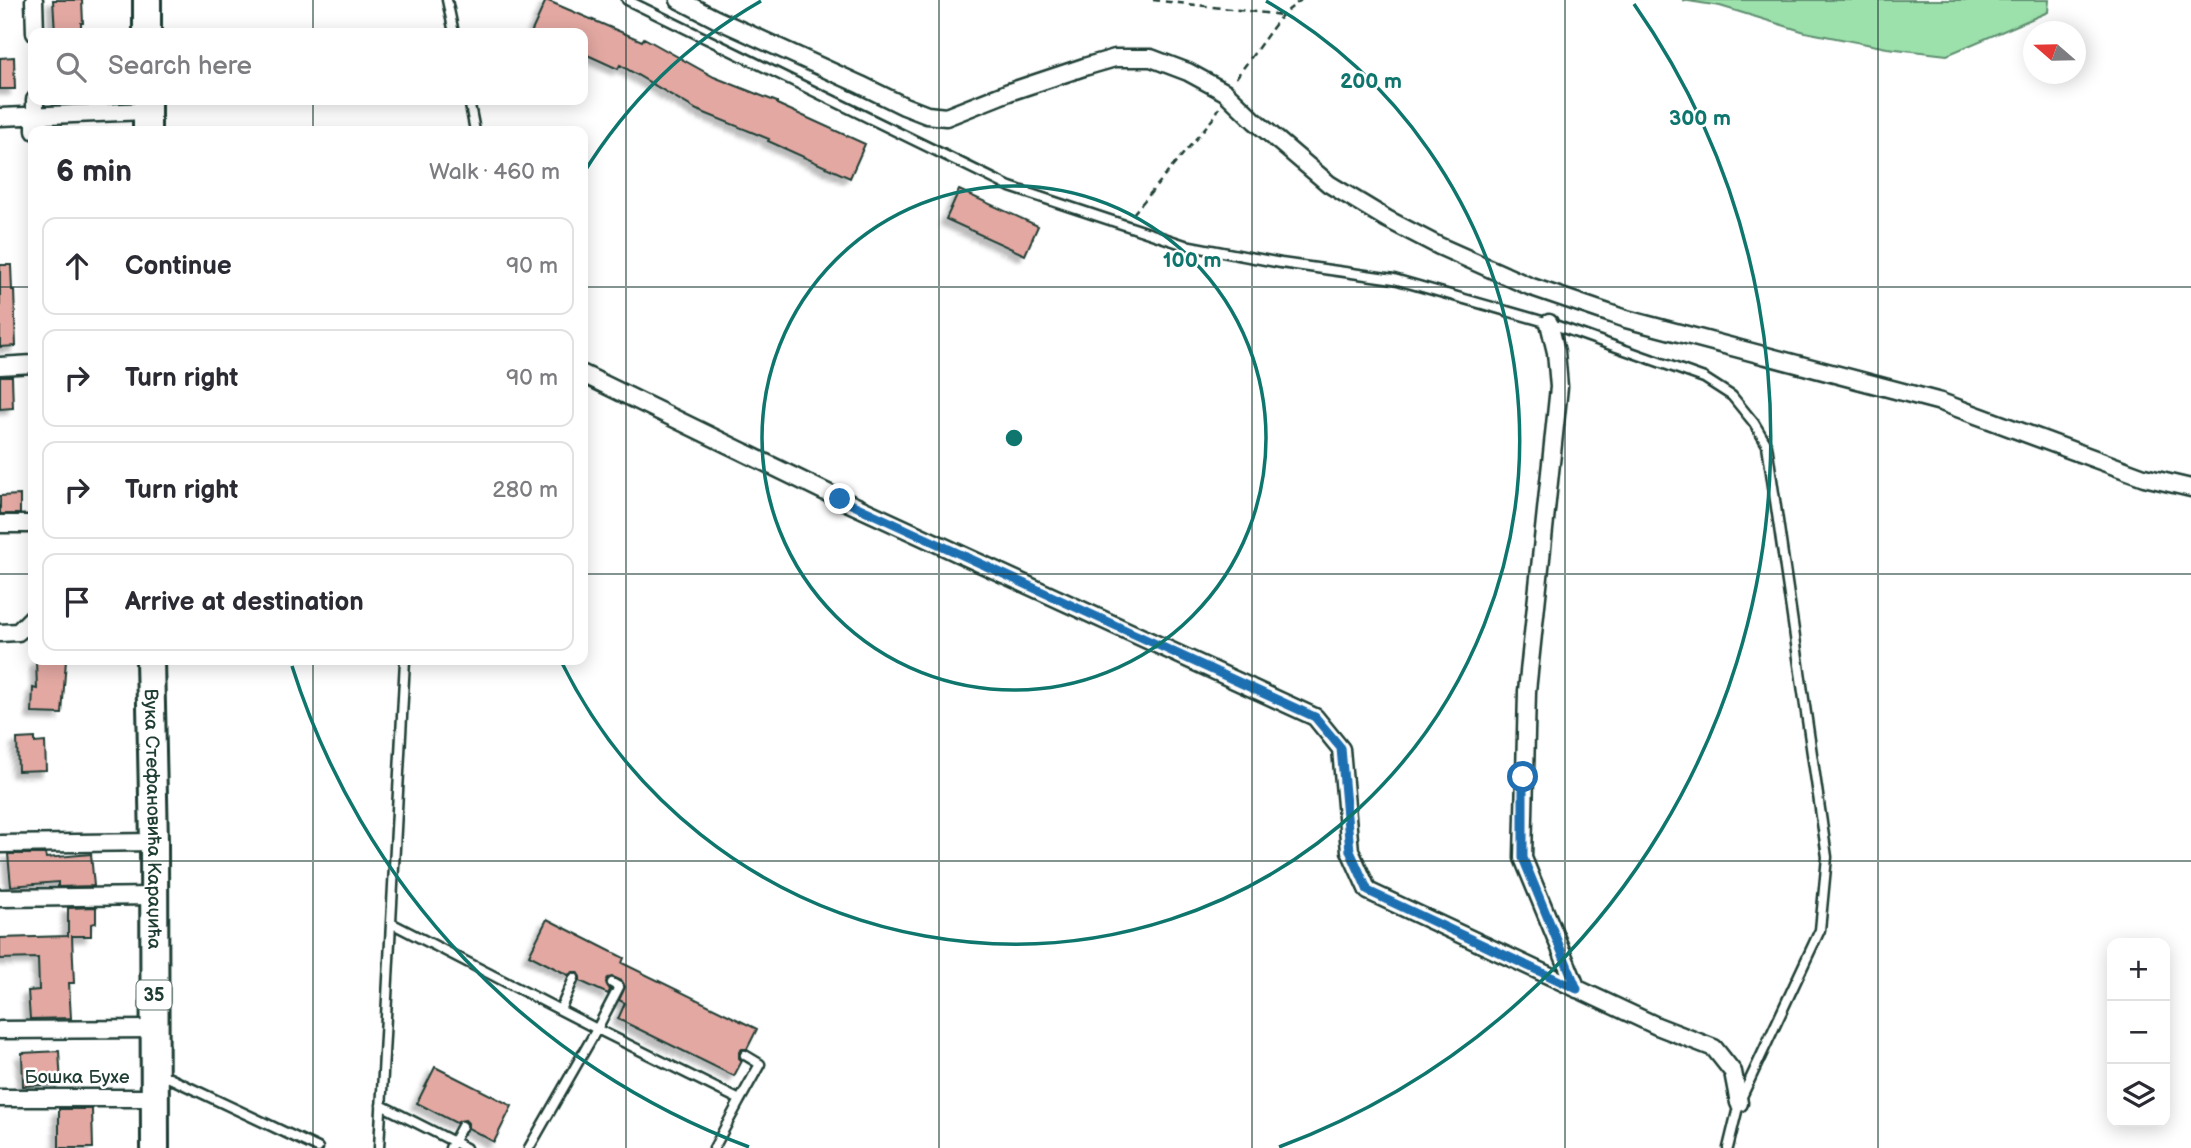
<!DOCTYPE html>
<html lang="en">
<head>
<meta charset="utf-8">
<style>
	:root { --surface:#fff; --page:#f7f7f7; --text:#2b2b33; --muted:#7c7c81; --line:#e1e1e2 }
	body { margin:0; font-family:"Balsamiq Sans",sans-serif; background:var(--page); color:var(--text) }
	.controls { position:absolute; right:21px; bottom:21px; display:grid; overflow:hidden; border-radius:14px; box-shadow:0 4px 18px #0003 }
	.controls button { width:63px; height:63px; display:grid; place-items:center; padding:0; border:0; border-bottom:2px solid var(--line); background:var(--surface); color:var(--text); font:35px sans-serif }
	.compass { position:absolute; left:2023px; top:21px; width:63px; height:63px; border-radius:50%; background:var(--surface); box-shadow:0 4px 18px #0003; rotate:290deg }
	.stop { position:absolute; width:21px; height:21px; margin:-16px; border:5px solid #1f6fb2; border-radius:50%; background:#fff }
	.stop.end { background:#1f6fb2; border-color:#fff; box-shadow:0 2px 7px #0008 }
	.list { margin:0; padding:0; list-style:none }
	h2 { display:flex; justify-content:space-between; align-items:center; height:91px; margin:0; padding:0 28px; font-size:30px }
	h2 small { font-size:23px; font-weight:400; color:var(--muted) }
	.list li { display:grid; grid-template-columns:46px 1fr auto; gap:21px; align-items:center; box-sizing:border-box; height:98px; margin:0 14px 14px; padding:0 14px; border:2px solid var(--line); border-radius:14px }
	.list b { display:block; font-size:26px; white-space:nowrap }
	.list em { font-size:23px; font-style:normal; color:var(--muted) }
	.icon { flex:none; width:38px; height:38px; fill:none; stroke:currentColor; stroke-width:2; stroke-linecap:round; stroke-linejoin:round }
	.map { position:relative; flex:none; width:2191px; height:1148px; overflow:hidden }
	.search { position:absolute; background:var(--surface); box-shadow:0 4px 18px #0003; left:28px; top:28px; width:560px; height:77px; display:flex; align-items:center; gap:18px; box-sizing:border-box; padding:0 24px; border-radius:14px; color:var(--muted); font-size:26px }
	.panel { position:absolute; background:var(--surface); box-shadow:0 4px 18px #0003; left:28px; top:126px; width:560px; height:539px; border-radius:14px }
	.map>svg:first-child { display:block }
</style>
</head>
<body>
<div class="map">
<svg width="2191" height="1148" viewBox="0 0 2191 1148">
	<defs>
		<filter id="shadow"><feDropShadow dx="-5.5" dy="5.5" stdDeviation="2" flood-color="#0004"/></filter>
	</defs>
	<rect width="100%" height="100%" fill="#fff"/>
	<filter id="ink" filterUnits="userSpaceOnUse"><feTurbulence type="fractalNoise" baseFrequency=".0143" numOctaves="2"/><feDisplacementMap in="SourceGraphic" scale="14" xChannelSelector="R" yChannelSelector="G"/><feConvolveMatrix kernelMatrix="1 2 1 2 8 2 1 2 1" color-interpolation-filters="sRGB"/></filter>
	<g filter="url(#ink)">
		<path fill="#9ce0ab" stroke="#5e8e70" stroke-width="2" d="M1682,0H2049L2048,12L1947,55L1887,48L1805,32L1720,6Z"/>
		<path fill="#e3a8a2" stroke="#1f3d34" stroke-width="2" filter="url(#shadow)" d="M53,0H82L83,23H81V33H55Z
			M546,0L642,41L644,38L714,77L777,102V104L865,144L850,178L768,141L769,139L697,110L620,65L618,69L583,53V33H531Z
			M14,57L15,89H0V58Z
			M959,190L1038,226L1025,255L946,219Z
			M0,265H11L12,290H14L16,346L0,347Z
			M0,376H12L13,408L0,409Z
			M20,495V514H0V496Z
			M36,660H66L62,714L32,713L33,688L37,689Z
			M35,738V743L45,742L46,770L18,771L17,739Z
			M8,854H45L46,858L91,854L94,886L58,887V882L11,886Z
			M96,907V923L91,924V936H72L74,983H69L71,1018L30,1019L28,991L39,990L38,958L0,959V938L68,936V908Z
			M547,919L624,958L622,963L757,1029L747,1049H742L739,1052V1058L742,1061L734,1076L618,1019L625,1003L619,1000L625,987L622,981L613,977L608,978L606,982L610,990L608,994L580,981V977L577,972H573L568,975L529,955Z
			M59,1051L61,1084L23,1086L22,1053Z
			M435,1067L512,1106L494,1142L468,1128V1123L465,1120L456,1123L417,1103Z
			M59,1109H92L93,1148H59Z"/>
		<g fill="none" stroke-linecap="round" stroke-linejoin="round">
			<defs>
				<path id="service" d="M447,0L454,33
					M627,0L1010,187L1185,245L1281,263L1394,279L1549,323L1704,378L1732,396L1754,423L1767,445L1827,857L1820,930L1739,1103L1728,1148
					M469,100L475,131
					M391,923L597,1029L529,1148
					M612,983L619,987L597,1029L740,1100L714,1148
					M560,1010L574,978
					M159,1073L318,1148
					M740,1100L760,1064L745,1055
					M381,1105L466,1148
					M379,1148L405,660
					M450,1148L462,1126"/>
				<path id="minor" d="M34,0L35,33
					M679,0L716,19L861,85L904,106L927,115L946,117L1009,92L1084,67L1115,58H1151L1188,72L1225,92L1255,121L1329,184L1387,219L1439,246L1529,286L1626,319L1941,402L2144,477L2191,488
					M35,100V131
					M0,117L147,111
					M1549,323L1556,352L1559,387L1527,691L1523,858L1577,989
					M0,366L33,364
					M583,374L840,499L1315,717L1341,749L1350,851L1368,891L1657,1026L1714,1048L1733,1072L1739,1103
					M0,524H33
					M0,633L18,632L33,617
					M0,844L154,842
					M0,898L154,896
					M0,1030L154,1029
					M0,1098H154"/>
				<g id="primary">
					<path d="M147,33V0"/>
					<path d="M147,100V131"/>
					<path id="s1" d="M150,660L154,842L155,1148"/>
				</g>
			</defs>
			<use href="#service" stroke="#1f3d34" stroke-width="13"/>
			<use href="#minor" stroke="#1f3d34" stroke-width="21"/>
			<use href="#primary" stroke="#1f3d34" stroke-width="32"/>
			<path stroke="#1f3d34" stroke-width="2.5" stroke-dasharray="7 5" stroke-linecap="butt" d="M1153,0L1282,15
				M1236,78L1282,15L1301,0
				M1133,214L1215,116L1219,108"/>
			<use href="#service" stroke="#fff" stroke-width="8"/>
			<use href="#minor" stroke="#fff" stroke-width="16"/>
			<use href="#primary" stroke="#fff" stroke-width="26"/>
		</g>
	</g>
	<g fill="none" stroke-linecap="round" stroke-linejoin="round" filter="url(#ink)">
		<path stroke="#1f6fb2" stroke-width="9" d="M840,499L1315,717L1341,748L1350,851L1368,891L1577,989L1523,858V777"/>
	</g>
	<path fill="none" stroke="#1f3d34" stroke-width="2" stroke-opacity="0.55" d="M313,0V33M626,0V1148M939,0V1148M1252,0V1148M1565,0V1148M1878,0V1148M313,100V131M0,287H33M583,287H2191M0,574H33M583,574H2191M313,660V1148M0,861H2191"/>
	<g fill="none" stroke="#0f766e" stroke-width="3.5">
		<circle cx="1014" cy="438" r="252"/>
		<path d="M583 174A505 505 0 0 1 761 1M1266 1A505 505 0 1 1 562 663"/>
		<path d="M749 1147A757 757 0 0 1 292 666M1634 4A757 757 0 0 1 1279 1147"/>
	</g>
	<g text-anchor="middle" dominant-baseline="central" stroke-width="5" stroke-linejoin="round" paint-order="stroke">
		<rect fill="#fff" stroke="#627771" stroke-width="2" x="136.5" y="980.5" width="35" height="29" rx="5"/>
		<g font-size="18" font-weight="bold" fill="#1f3d34">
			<text x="154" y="995">35</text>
		</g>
		<g font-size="19" fill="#1f3d34" stroke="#fff">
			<text stroke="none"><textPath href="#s1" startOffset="159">Вука Стефановића Караџића</textPath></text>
			<text x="77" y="1077">Бошка Бухе</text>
		</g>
	</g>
	<circle cx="1014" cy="438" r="10" fill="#0f766e" stroke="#fff" stroke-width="3.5"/>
	<g font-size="21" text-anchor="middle" font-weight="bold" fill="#0f766e" stroke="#fff" stroke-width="5" stroke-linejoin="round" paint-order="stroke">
		<text x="1371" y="88">200 m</text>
		<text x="1700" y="125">300 m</text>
		<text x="1192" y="267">100 m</text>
	</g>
</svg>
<div class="controls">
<button>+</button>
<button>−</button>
<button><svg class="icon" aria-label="layers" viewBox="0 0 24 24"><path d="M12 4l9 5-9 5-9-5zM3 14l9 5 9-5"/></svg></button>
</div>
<svg class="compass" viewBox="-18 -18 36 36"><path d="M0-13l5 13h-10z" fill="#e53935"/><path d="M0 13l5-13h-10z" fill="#7c7c81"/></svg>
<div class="stop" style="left:1523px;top:777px"></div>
<div class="stop end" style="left:840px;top:499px"></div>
<div class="search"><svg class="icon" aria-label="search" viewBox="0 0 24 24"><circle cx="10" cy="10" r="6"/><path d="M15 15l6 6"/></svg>Search here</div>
<section class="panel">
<h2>6 min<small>Walk · 460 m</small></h2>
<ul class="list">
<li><svg class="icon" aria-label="ahead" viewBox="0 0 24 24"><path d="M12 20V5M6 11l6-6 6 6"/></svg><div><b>Continue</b></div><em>90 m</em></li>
<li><svg class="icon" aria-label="right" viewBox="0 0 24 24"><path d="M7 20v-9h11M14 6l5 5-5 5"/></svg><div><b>Turn right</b></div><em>90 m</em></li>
<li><svg class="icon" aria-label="right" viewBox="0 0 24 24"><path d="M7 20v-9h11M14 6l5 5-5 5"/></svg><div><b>Turn right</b></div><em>280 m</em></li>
<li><svg class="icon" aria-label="arrive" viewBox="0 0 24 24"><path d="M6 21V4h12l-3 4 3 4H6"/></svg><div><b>Arrive at destination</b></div></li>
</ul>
</section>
</div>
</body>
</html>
